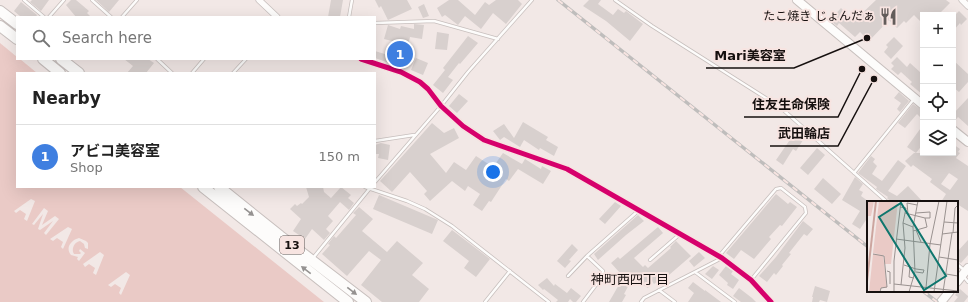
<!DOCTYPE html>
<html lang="en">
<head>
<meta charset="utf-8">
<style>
	:root { --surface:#fff; --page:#f6f6f6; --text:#222; --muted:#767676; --line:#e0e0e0; --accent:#1a73e8 }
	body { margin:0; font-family:"DejaVu Sans","Noto Sans JP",sans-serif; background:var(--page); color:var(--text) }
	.controls { position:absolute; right:12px; top:12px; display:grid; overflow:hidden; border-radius:0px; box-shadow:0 4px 16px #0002 }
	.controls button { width:36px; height:36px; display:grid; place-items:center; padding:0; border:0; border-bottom:1px solid var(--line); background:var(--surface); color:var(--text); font:20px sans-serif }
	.you { position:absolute; left:493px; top:172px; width:14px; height:14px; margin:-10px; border:3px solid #fff; border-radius:50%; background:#1a73e8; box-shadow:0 0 0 6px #1a73e833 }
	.badge { display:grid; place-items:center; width:26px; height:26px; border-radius:50%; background:var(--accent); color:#fff; font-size:13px; font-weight:700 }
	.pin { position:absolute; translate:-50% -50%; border:2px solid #fff; box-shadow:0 1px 4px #0006 }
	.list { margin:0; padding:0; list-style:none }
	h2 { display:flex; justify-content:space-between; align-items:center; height:52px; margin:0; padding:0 16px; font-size:17px }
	h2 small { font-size:13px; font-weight:400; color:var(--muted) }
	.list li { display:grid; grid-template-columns:26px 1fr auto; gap:12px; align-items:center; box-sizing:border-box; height:64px; padding:0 16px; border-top:1px solid var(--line) }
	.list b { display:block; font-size:15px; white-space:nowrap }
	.list p { margin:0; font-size:13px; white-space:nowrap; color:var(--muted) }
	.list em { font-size:13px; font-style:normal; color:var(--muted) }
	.icon { flex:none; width:22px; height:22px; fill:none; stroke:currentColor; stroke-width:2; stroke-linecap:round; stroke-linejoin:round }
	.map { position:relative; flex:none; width:968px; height:302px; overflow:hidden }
	.search { position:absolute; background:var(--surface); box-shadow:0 4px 16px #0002; left:16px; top:16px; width:360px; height:44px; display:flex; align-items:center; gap:10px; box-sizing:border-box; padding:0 14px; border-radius:0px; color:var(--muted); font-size:15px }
	.panel { position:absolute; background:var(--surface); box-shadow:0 4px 16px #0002; left:16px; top:72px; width:360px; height:116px; border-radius:0px }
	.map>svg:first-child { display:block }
</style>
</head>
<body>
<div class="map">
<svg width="968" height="302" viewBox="0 0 968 302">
	<rect width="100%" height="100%" fill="#f2e8e6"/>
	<path fill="#eacac6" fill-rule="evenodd" d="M0,43L17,57V59H20L37,73H17V187H180L324,302H0ZM31,199L35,201L27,221L24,219L26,214L20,210L16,213L14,211ZM44,208L48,211L42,225L55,216L59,219L46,235L44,233L53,221L40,230L38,229L43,214L34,225L32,224ZM68,227L72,229L63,249L61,247L63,242L57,238L53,241L50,239ZM79,238L86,241L88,243V249L85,248L84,244L80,241C75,242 72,247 73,252L74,254H80L81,253L79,251L80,249L85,253L79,261L77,259L78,257L71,255C65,248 71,240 79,238ZM100,252L104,255L96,275L93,273L95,268L89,264L85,267L83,264ZM126,272L130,275L121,295L119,293L121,288L115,284L111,287L108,285Z"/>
	<path fill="#d8d0ce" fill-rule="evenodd" d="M32,0H49L41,11L30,2Z
		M71,0H76L82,5L89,11L87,13L91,17H76L66,5Z
		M96,0H119L109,12Z
		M331,0H343L340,17H328Z
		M375,0H407L412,9L388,20L381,6L379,8Z
		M449,0H458L475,15L485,2L489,5L496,0H518L522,4L506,24L493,13L481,29L465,16L458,25L445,15L442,17L437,8Z
		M589,0H601L598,4L613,15L618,9L624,13L626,11L643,24L630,41L606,21L583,6Z
		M876,0H946L950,3L938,15H923V24L914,15L906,23L904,21L897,28L889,20L869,41L860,32L855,37L839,23L837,26L830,20L841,8L854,21Z
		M21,2L37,15L36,17H21L14,11Z
		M424,4L429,16L423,18L418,7Z
		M959,11L967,19L961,25L960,23L953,31V17Z
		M414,24L424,25L422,39L410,37L408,45L384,39L388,25L400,29L401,26L414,29Z
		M437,32L449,34L447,50L435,49Z
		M468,36L478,43L460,64L459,63L448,77L453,80L443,93L433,85L445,70L443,68Z
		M894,37L903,46L891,59L884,52L888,47L886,45Z
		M375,51L391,56L389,63L375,58Z
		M897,57L907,67L910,63L920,72L923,69V95L910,84L912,82L901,72L898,75L891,69L894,66L891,63Z
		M416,58L428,63L423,75L411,70Z
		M124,59H148L154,63L146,73H127L133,66Z
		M953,60L968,74V82L959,92L953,87Z
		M899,92L909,101L900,112L897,109L901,103L894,98Z
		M459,94L468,101L457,113L449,106Z
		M968,98V126L958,117L953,123V114Z
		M913,104L923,111V120L917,114L905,128L898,123Z
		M523,122L548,137L546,140L558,147L554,156L540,148L539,150L524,140L520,147L504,137L500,140L493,131L504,124L514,138Z
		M432,123L444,133L454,128L459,138L430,154L446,173L454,162L466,170L476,156L493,167L503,153L522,164L525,159L541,169L542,166L551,171L543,184L518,169L509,181L506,179L491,202L489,201L482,211L473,205L480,194L468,186L465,191L452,181L430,201L424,194L427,191L410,172L392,192L380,181Z
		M923,125V144L916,153H953V144L960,149L958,152L960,153L956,158L968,166V211L957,204V202H941L946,194L930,182L932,179L913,165L911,167L905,161L914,153H916L907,147ZM949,173L958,179L950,190L941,184Z
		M796,131L805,137L796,151L793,149L783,165L776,160Z
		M381,143L390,145L388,160L378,158L379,154H375V145Z
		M817,148L825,155L808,175L800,168Z
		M871,156L875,159L873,162L877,166L872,174L882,181L898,160L906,166L888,191L897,196L908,186L923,202H891L887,198L888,197L876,189L877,187L858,173Z
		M855,177L863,184L859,190L863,192L861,196L868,201V217L860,229L852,224L860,211L842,200Z
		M823,178L841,194L832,204L814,189Z
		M306,187H323L324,192L331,198L341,187L351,195L348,198L354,203L349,210L340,202L328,216L333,221L326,229L330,233L324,240L312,229L305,239L293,231L301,219L290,209L295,204L297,206L301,203L302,204L309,197Z
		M776,194L788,204L790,202L797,207L782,226L780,225L769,237L771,239L754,259L741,250L734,259L726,253Z
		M379,195L438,220L432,234L373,209Z
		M615,202L621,206L605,224L599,219Z
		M359,207L373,219L362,231L387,252L397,241L423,263L412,275L429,289L419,302H382L361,285L381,260L369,251L347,276L322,254L330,245L328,244L334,236L336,238L356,215L353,213Z
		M638,215L644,221L626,235L598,260L594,254Z
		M803,221L813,229L807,236L804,234L789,253L791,254L782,265L783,266L776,275L774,273L767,282L759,276L776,257Z
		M658,227L663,233L634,258L643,267L645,265L648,268L671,248L670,247L676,241L691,256L669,275L668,273L654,284L652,281L648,288L632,279L624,294L626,295L622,302H609L620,283L616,281L620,273L611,263L618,257L620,259Z
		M452,230L490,259L476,277L464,268L469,261L443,241Z
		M968,240V255L961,263L957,261V252Z
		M572,244L578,250L569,260L571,261L565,268L557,261Z
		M699,252L705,258L694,267L689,261Z
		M713,266L719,270L712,279L705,274Z
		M726,266L733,271L731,274L739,280L733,289L727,285L728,283L719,275Z
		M547,278L554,286L555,284L567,293L571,288L581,296L576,302H573L570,299L568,302H556L558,300L544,289L543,290L538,285Z
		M693,282L705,291V290L721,302H688L694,293L688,288Z
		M815,286L830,291L827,302L820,300L819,302H812L813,297H812Z
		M739,288L752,298L756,302H741L733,296Z
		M960,289L968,296V297L964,302H954L958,297L955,295Z"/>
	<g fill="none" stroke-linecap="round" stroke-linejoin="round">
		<defs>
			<path id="lane" d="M24,0L44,17
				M92,0L111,17
				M615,0L652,26L780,107L887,202
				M49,17L64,0
				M122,17L137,0
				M349,17L352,0
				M375,23L434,21L498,39
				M157,59L172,73
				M192,73L204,59
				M233,73L246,59
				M375,141L414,135
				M854,173L914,99
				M375,182L441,106L468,72L532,0
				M365,187L407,201L425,209L452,226L549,302
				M719,256L776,189L781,188L805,207L806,213L751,280
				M313,258L371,187
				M650,260L680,234
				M957,264L964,270
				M695,272L735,302
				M568,276L587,256L638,211
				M964,277L968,282
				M659,290L675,302
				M485,302L510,271
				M583,302L602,277L603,271L587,256
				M641,302L644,298L722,258"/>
			<path id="street" d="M259,0L277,17
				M962,0L968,6
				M361,59L401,72L420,82L428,89L441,106L463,126L484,140L567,169L722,258L751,280L771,302"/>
			<path id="secondary" d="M797,0L923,105
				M953,130L968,142
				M957,282L968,268
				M941,302L950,291"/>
			<path id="highway" d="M0,11L17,24
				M0,26L17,39
				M43,59L60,73
				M61,59L79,73
				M203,187L348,302
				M219,187L280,236L366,302"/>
		</defs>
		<use href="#lane" stroke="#c7bfbd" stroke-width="4"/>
		<use href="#street" stroke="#c7bfbd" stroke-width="7"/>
		<use href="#secondary" stroke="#c7bfbd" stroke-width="10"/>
		<use href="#highway" stroke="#c7bfbd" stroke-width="12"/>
		<use href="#lane" stroke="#fdfcfb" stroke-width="2.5"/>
		<use href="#street" stroke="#fdfcfb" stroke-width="5.5"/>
		<use href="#secondary" stroke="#fdfcfb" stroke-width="8"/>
		<use href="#highway" stroke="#fdfcfb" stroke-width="10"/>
		<defs>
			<path id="rail" d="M558,0L868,247
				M923,291L937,302"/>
		</defs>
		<use href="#rail" stroke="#bfbdbc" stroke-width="3.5"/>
		<use href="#rail" stroke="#f7e4e1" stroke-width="2" stroke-dasharray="6" stroke-linecap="butt"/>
		<defs>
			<path id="cycleway" d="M361,59L401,72L420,82L428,89L441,106L463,126L484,140L567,169L722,258L751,280L771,302"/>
		</defs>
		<use href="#cycleway" stroke="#f7e4e1" stroke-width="8"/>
		<use href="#cycleway" stroke="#d6006c" stroke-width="5"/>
	</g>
	<defs><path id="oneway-solid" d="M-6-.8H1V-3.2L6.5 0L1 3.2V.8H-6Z"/></defs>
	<g fill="#959291">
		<use href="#oneway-solid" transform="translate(249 212) rotate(38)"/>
		<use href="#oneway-solid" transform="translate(306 270) rotate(-142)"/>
		<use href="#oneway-solid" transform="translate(352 291) rotate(38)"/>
	</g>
	<defs>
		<symbol id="restaurant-bare" viewBox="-9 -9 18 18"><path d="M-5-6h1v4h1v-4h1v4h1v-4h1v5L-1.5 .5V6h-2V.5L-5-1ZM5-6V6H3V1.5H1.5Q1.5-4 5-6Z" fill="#635c5a" stroke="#f7e4e1" stroke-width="2.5" paint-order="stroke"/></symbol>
	</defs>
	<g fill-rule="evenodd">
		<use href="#restaurant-bare" x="876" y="4" width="25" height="25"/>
	</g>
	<g text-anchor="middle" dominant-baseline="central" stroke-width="4" stroke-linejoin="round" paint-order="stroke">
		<rect fill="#f7e4e1" stroke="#5a504e" stroke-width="1" x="280" y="236" width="24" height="18" rx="3"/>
		<g font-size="11" font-weight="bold" fill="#16100f">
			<text x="292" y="245">13</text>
		</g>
		<g font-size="12" fill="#16100f" stroke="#f7e4e1" text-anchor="end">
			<text x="875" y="16">たこ焼き じょんだぁ</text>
		</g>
		<g font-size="13" fill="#16100f" stroke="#f7e4e1">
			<text x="630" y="279">神町西四丁目</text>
		</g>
	</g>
	<g transform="translate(867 201)">
		<rect width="91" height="91" fill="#f2e8e6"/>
		<path d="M0,0H7L4,15H0ZM12,0H31L24,63H18L17,54H16L20,87H14L12,91H2L6,53L15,54L6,52Z" fill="#eacac6"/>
		<path fill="none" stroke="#cca59f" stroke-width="2" d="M0,80L9,0"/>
		<path fill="none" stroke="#9a9290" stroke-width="1" d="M33,6L39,7L36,22M38,12L58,17L60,26L46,30M49,12L63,11V17H58M41,13L40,2L50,4M77,21L91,22M49,29L54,41M86,32L88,7L91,4M75,33L91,31M29,38L74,44M6,53L17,55L20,86L14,87L13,91M72,56L91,59M37,64L49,68M43,65L42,76L47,77M49,68L57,69L56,72L49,71M20,70L23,71V83M79,73L91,75M27,83L91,90M34,84L38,47L36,22L46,26M59,87L63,43L72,0M27,91V60L34,0M42,91L48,71L46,26L51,0M67,91L80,0M76,91L85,32"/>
		<path fill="#0f766e" fill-opacity="0.15" stroke="#0f766e" stroke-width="2" d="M34,2L79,75L57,89L12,16Z"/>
		<rect width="91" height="91" fill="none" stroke="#16100f" stroke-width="2"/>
	</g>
	<path fill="none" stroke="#16100f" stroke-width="1.5" d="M867 38L794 68H706M862 69L838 117H744M874 79L838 146H770"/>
	<g fill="#16100f" stroke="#f7e4e1" stroke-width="1.5">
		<circle cx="867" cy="38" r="4"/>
		<circle cx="862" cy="69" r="4"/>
		<circle cx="874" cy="79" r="4"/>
	</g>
	<g font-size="13" text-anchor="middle" font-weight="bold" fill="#16100f" stroke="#f7e4e1" stroke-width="4" stroke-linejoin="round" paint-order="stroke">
		<text x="750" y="60">Mari美容室</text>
		<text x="791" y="109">住友生命保険</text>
		<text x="804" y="138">武田輪店</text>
	</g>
</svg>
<div class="controls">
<button>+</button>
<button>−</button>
<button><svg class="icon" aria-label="locate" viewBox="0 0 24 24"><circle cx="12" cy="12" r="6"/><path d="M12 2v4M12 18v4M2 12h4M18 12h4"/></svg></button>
<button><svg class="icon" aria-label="layers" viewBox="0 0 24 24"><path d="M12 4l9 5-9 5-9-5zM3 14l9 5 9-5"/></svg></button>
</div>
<div class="you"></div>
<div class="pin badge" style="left:400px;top:54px;background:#3f7fe0">1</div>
<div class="search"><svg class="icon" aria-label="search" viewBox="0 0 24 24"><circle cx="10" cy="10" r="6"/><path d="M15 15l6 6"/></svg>Search here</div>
<section class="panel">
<h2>Nearby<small></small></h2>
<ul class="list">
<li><span class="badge" style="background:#3f7fe0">1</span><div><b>アビコ美容室</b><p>Shop</p></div><em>150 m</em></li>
</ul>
</section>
</div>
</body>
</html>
